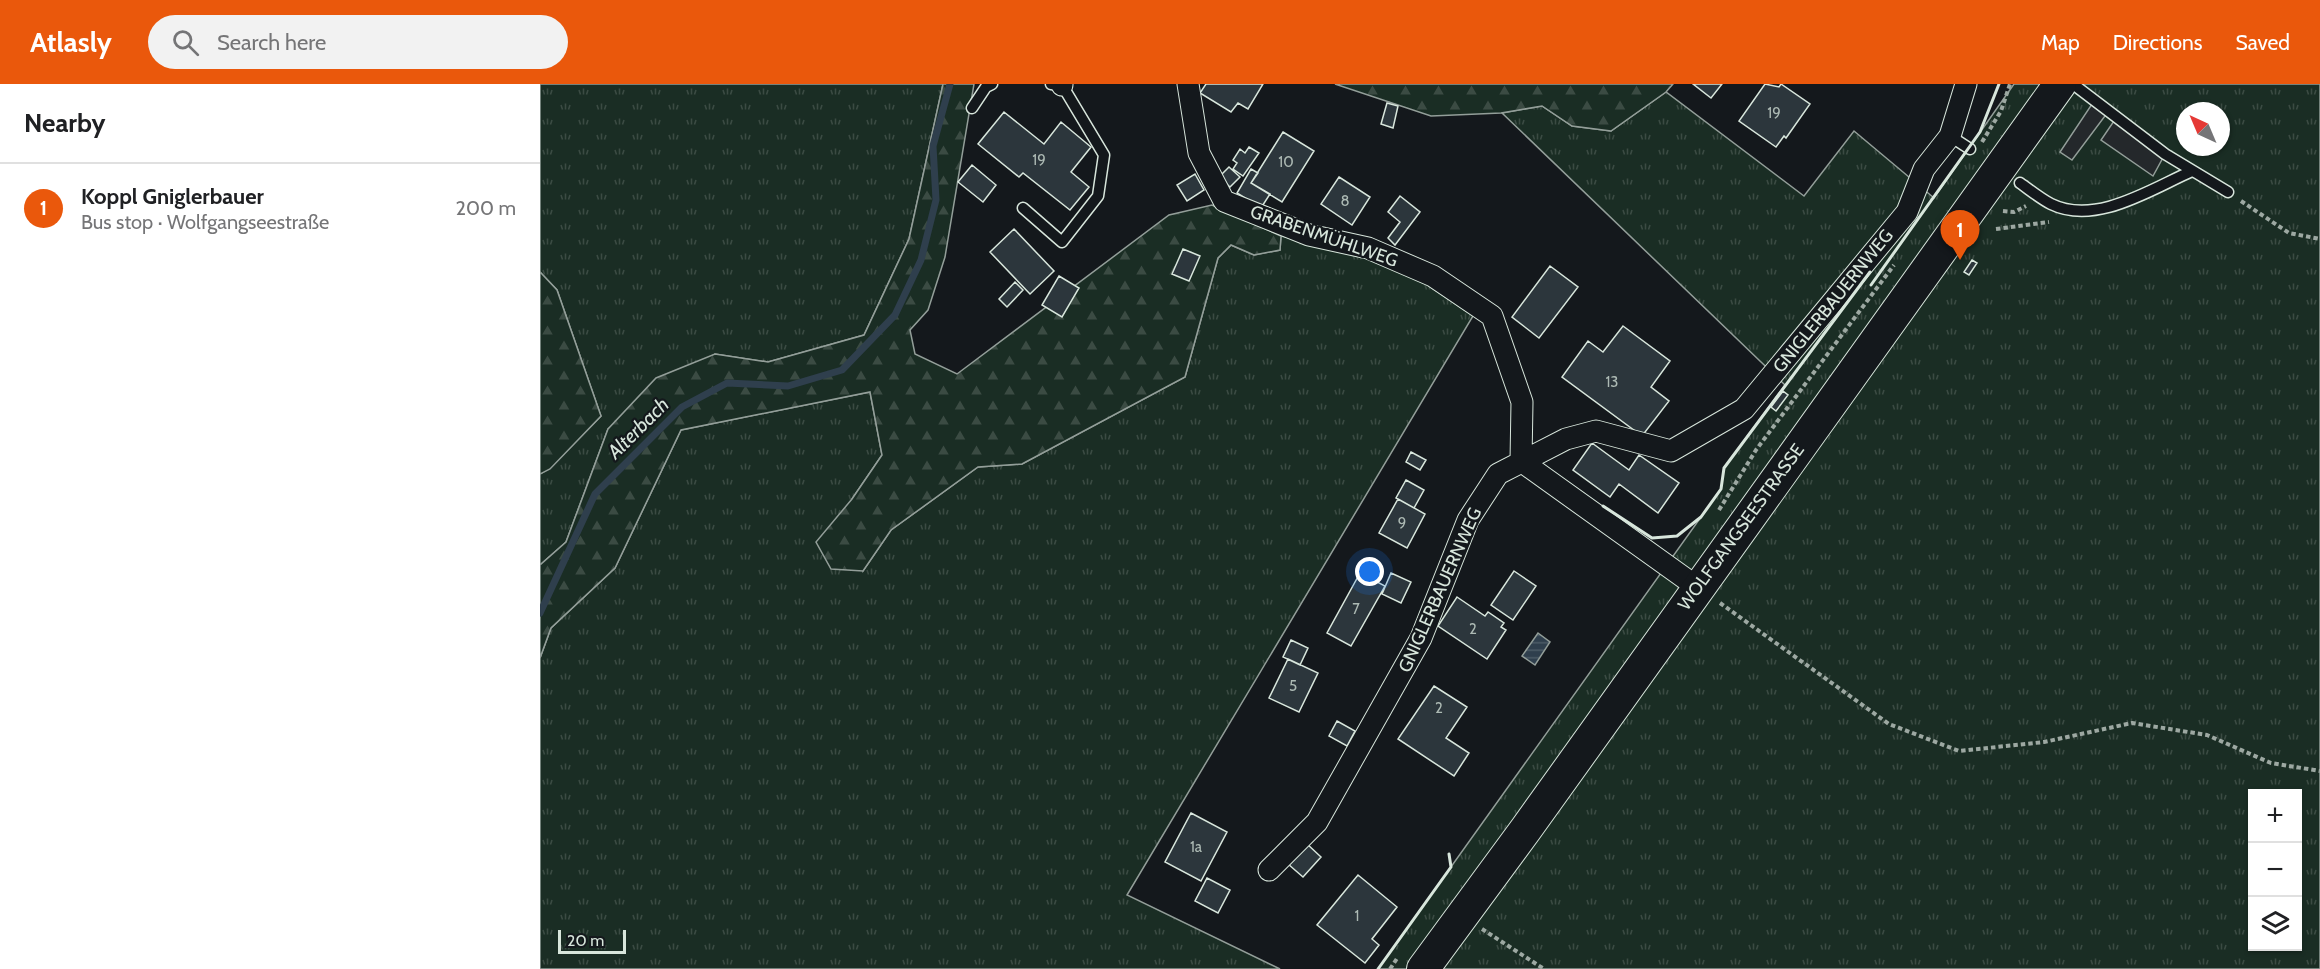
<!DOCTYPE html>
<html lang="en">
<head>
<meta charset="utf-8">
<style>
	:root { --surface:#fff; --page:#f2f2f2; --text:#202124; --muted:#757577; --line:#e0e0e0; --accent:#ea580c }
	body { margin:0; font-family:Cabin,sans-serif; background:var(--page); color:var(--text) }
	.controls { position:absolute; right:18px; bottom:18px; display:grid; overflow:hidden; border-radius:0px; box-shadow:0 2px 4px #0004 }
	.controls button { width:54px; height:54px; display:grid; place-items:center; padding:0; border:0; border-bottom:2px solid var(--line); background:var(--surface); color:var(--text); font:30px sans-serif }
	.compass { position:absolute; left:1636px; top:18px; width:54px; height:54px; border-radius:50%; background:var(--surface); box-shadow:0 2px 4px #0004; rotate:316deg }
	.scale { position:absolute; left:18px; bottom:15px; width:68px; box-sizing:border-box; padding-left:6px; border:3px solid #d8e6dc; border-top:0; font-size:16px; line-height:21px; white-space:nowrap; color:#d8e6dc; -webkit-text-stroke:4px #14181c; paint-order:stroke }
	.you { position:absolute; left:830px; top:488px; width:21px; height:21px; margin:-15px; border:4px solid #fff; border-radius:50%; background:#1a73e8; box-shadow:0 0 0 9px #1a73e833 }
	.badge { display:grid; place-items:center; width:39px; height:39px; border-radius:50%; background:var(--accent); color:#fff; font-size:20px; font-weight:700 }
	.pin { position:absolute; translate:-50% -50px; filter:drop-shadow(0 2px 3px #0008) }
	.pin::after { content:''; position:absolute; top:32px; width:21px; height:18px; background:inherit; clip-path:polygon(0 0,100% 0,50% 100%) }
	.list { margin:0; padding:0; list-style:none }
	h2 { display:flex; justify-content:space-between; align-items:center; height:78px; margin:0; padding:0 24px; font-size:26px }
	h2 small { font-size:20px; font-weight:400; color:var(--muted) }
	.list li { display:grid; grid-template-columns:39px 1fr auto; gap:18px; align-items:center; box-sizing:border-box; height:90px; padding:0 24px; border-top:2px solid var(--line) }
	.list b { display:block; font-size:22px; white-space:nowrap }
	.list p { margin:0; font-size:20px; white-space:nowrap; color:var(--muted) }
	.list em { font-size:20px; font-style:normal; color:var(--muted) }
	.icon { flex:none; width:33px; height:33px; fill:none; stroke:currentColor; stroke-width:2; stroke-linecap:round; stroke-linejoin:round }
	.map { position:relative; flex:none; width:1780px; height:885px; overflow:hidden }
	header { display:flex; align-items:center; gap:36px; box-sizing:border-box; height:84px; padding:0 30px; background:var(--accent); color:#fff }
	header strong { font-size:28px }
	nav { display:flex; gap:33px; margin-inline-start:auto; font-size:21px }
	.search { width:420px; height:54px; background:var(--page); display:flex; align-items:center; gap:15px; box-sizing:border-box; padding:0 21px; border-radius:33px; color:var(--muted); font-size:22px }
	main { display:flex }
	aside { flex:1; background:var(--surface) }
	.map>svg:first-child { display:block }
</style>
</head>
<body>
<header>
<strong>Atlasly</strong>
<div class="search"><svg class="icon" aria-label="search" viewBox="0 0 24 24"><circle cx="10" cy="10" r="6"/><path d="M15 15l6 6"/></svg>Search here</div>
<nav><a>Map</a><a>Directions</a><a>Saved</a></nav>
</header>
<main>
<aside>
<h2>Nearby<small></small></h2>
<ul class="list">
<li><span class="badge">1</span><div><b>Koppl Gniglerbauer</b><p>Bus stop · Wolfgangseestraße</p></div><em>200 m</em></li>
</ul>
</aside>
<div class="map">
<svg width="1780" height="885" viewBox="0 0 1780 885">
	<defs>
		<pattern id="grass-tufts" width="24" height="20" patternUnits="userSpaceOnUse" patternTransform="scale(1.5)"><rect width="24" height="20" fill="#1a2d24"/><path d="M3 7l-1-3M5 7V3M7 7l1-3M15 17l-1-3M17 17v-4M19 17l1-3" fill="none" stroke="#3b4b43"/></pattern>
		<pattern id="forest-firs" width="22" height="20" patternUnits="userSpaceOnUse" patternTransform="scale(1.5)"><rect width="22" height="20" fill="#1a2d24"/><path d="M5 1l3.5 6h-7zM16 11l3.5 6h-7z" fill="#3b4b43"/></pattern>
		<pattern id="water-rules" width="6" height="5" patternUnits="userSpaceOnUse" patternTransform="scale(1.5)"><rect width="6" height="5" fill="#2f3f4d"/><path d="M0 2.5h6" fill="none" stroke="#4c5b66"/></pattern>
	</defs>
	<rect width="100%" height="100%" fill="#14181c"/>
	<path fill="url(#grass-tufts)" stroke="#939e99" stroke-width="1.5" fill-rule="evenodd" d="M0,0H403L369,155L324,251L228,278L175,270L68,345L26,458L0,481V390L10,384L61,332L17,206L0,188Z
		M1474,0H1780V885H838L1181,405L1184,384L1245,301L962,29L1002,22L1032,42L1071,47L1126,8L1264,112L1314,47L1394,114ZM1645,27H1681V63H1645ZM1712,710H1758V862H1712Z
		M741,152L853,178L933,232L587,811L740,885H0V574L11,544L75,484L141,346L330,308L342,371L312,415L323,487L351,446L438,383L482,380L645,293L678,174L691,161L714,171L740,166Z"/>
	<path fill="url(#forest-firs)" stroke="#939e99" stroke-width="1.5" d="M403,0H434L405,173L388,226L370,246L375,270L417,290L629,131L672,121L741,152L740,166L714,171L691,161L678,174L645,293L482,380L438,383L351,446L323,487L291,485L276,458L312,415L342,371L330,308L141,346L75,484L11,544L0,574V481L26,458L68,345L116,294L175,270L228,278L324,251L369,155Z
		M795,0H1133L1126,8L1071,47L1032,42L1002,22L961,29L891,32Z
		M0,188L17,206L61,332L10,385L0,390Z"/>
	<path fill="#24282b" stroke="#939e99" stroke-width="1.5" d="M1554,17L1568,28L1532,76L1520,68Z
		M1576,34L1625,70L1613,92L1561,56Z"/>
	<path fill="url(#water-rules)" stroke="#939e99" stroke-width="1.5" d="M998,549L1010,558L995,581L982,572Z"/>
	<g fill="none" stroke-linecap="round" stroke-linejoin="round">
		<path stroke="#2f3f4d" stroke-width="7" d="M0,529L55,410L142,323L187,299L248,302L302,286L355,231L381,176L396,116L393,62L410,0"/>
	</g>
	<path fill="#2c363c" stroke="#d8e6dc" stroke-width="1.5" d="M666,0H723L708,25L698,19L691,28L660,9Z
		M1153,0H1182L1171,14Z
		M1225,0L1239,3L1241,0L1270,20L1246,54L1244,52L1236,63L1199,37Z
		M847,19L858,22L853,44L841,40Z
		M464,28L504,60L521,38L551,63L531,88L549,103L530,126L483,89L479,93L438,60Z
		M743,48L774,67L742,118L711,99Z
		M709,63L719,69L703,92L693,85L697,79L693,76L700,65L705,69Z
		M432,81L456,101L443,118L418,98Z
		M689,83L700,93L690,103L679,93Z
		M711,85L718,89L711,99L730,110L721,124L697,109Z
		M655,90L664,106L647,117L637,101Z
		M799,93L830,113L812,141L781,120Z
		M860,112L880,128L855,161L848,154L860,138L848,128Z
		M474,145L514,187L490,210L450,168Z
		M643,165L660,172L649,197L632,190Z
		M1432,176L1437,179L1429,191L1424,188Z
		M1010,182L1038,203L999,254L972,233Z
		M519,192L539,204L522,233L502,221Z
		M475,198L483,206L467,223L459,215Z
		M1083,242L1130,277L1111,303L1129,317L1102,352L1022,293L1048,257L1063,268Z
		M1243,307L1248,311L1236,327L1231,323Z
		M1052,359L1089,386L1099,371L1139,399L1118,429L1079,400L1070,413L1033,386Z
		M871,368L886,376L880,386L866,378Z
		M866,396L884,406L874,424L856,414Z
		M858,415L885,430L867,464L839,449Z
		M974,487L996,502L973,536L951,521Z
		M820,489L845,502L811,562L787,549Z
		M851,489L871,498L861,519L842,510Z
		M917,513L945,532L948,528L964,539L961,543L966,546L947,575L898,542Z
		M751,556L768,564L760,581L743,573Z
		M748,575L778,589L759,628L729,614Z
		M894,602L927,623L906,654L929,669L914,692L858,655Z
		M797,637L815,647L807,662L789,652Z
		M651,729L687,748L661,797L625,778Z
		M766,759L781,773L763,793L748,780Z
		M818,791L857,823L832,855L839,861L825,879L777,841Z
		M667,794L690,806L678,829L655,817Z"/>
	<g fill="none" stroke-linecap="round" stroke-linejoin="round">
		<defs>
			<path id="lane" d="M1533,0L1625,70L1688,108
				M432,24L446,3L452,0
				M1410,52L1430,65
				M1480,99C1490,106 1501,115 1511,120C1556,142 1611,105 1652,87
				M483,124L522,158L558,112L564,71L522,1L511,0"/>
			<path id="street" d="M648,0L659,69L684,117L769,151L828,164L893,192L952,232L982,318L981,377L1157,503
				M522,1V0
				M729,786L777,738L881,554L928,436L958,390L1026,355L1056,347L1131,367L1204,325L1367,128L1384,85L1410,52L1426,0"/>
			<path id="primary" d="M883,885L986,745L1520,0"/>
		</defs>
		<use href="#lane" stroke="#d8e6dc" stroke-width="13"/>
		<use href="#street" stroke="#d8e6dc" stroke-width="23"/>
		<use href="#primary" stroke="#d8e6dc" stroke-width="34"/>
		<path stroke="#9da8a2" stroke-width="4" stroke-dasharray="4.5 3" stroke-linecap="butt" d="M1442,58L1461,27L1470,0
			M1701,117L1749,149L1780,155
			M1463,127L1474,128L1486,122
			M1456,145L1509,138
			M1179,426L1216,366L1354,181
			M1180,519L1349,640L1419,667L1504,658L1592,639L1667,651L1731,679L1780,687
			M942,845L1004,885
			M850,885L858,873"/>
		<use href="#lane" stroke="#14181c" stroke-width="10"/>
		<use href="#street" stroke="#14181c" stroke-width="21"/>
		<use href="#primary" stroke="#14181c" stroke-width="32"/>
		<path stroke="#d8e6dc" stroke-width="3" d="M1331,201L1440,48L1459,0
			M1063,422L1112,454L1137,452L1161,433L1181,405L1184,384L1330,188
			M838,885L911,783L909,770"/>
	</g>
	<g text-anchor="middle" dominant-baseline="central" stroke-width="4.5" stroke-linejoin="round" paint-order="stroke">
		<g font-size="15" fill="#adbab4">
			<text x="1234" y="29">19</text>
			<text x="499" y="76">19</text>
			<text x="746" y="78">10</text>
			<text x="805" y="117">8</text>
			<text x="1072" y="298">13</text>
			<text x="862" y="439">9</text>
			<text x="816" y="525">7</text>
			<text x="933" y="545">2</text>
			<text x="753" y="602">5</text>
			<text x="899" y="624">2</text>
			<text x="656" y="763">1a</text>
			<text x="817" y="832">1</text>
		</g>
		<g font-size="18" fill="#d8e6dc" stroke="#14181c">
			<text transform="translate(784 152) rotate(19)">GRABENMÜHLWEG</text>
			<text transform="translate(1293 217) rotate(-51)">GNIGLERBAUERNWEG</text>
			<text transform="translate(1201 443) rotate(-54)">WOLFGANGSEESTRASSE</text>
			<text transform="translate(900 506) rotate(-66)">GNIGLERBAUERNWEG</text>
		</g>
		<g font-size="20" font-style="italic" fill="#d8e6dc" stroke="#14181c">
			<text transform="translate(98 344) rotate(-45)">Alterbach</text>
		</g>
	</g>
</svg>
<div class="controls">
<button>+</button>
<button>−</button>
<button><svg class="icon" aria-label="layers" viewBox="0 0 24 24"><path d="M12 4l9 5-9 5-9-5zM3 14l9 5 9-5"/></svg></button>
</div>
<svg class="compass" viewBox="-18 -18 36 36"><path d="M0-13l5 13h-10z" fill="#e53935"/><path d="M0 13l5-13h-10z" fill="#757577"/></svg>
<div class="scale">20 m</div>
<div class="you"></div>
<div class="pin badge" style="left:1420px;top:176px">1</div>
</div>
</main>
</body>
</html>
